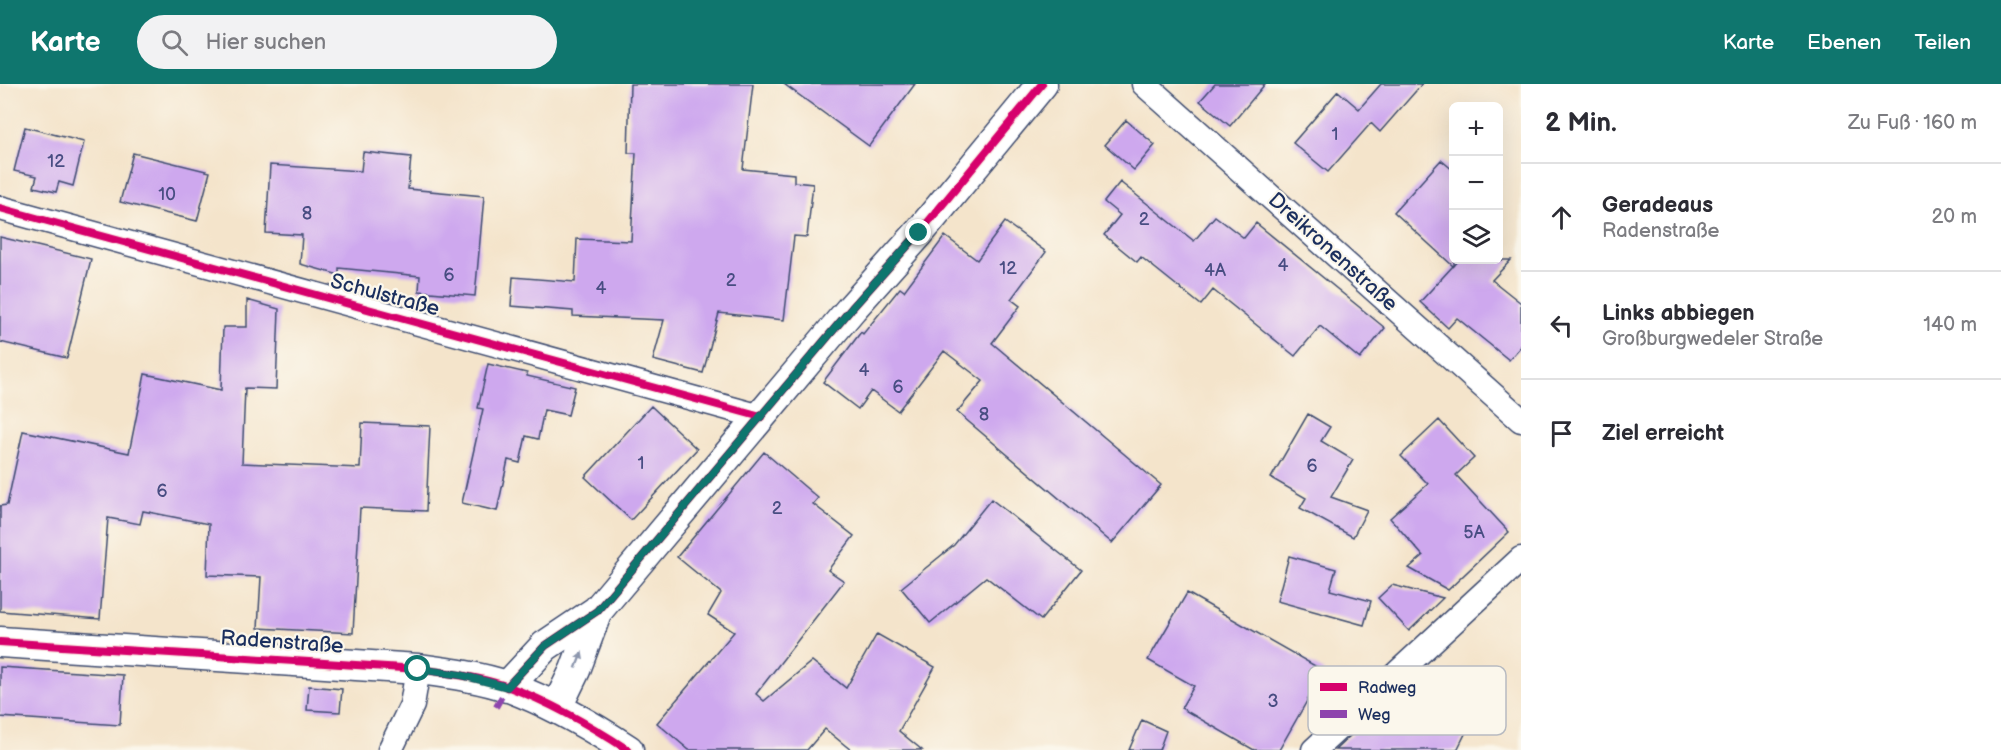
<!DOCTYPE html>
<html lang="de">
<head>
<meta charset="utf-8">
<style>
	:root { --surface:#fff; --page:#f2f2f3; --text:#2b2b33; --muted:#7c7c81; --line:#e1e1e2; --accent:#0f766e }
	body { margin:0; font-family:"Balsamiq Sans",sans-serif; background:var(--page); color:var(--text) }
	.controls { position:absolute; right:18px; top:18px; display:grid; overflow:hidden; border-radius:9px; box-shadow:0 6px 24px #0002 }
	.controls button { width:54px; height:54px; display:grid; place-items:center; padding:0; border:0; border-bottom:2px solid var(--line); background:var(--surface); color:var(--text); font:30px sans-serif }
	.stop { position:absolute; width:18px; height:18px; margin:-14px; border:4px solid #0f766e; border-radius:50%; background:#fff }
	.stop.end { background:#0f766e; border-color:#fff; box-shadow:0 2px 6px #0008 }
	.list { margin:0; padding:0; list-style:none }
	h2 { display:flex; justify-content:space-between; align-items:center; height:78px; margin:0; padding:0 24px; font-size:26px }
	h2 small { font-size:20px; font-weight:400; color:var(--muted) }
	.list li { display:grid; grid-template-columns:39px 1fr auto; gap:18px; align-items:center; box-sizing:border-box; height:108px; padding:0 24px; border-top:2px solid var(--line) }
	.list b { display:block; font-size:22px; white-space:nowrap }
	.list p { margin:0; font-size:20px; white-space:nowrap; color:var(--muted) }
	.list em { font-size:20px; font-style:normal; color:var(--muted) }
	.icon { flex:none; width:33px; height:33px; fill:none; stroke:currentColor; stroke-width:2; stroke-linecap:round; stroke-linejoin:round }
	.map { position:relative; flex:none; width:1521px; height:666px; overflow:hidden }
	header { display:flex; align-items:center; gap:36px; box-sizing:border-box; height:84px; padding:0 30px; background:var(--accent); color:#fff }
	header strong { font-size:28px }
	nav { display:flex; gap:33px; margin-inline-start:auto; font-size:21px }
	.search { width:420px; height:54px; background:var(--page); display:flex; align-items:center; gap:15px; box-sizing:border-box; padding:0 21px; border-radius:33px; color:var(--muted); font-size:22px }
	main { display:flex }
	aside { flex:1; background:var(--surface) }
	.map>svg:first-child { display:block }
</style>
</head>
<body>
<header>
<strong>Karte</strong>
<div class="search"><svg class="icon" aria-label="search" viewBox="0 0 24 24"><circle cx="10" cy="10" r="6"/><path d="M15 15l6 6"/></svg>Hier suchen</div>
<nav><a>Karte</a><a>Ebenen</a><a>Teilen</a></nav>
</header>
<main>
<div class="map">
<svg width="1521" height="666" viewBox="0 0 1521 666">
	<rect width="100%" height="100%" fill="#fbf7ec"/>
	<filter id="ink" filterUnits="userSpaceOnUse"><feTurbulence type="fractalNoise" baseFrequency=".0167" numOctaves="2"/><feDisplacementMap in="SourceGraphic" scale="12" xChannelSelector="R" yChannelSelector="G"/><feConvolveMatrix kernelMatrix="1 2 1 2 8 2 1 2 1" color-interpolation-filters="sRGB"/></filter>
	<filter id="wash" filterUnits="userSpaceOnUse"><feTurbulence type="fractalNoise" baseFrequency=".008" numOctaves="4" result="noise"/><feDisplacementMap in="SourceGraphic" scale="24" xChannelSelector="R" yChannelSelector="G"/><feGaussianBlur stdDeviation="1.35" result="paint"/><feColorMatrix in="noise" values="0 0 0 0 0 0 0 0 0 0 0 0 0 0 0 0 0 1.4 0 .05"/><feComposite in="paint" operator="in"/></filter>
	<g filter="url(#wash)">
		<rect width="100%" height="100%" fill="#f4e4cb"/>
		<g id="blocks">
			<path fill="#cea8ee" d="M630,0H753L743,85L794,90V98L813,100L807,153L794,152L784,236L719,229L703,289L653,276L664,236L573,232V227L511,222L513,193L575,198L577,155L631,157L636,69H628Z
				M784,0H915L869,62Z
				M1215,0H1265L1230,42L1200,17Z
				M1381,0H1422L1380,48L1371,39L1328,88L1293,59L1338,7L1359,25Z
				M1126,36L1155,61L1134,86L1105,61Z
				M25,43L84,58L73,102L59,98L56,108L34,103L37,92L14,87Z
				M363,68L411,73L408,105L484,112L475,212L419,207L420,192L339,184V191L300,180L302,151L266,149L270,81L361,87Z
				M133,69L210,88L197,137L120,118Z
				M1441,76L1454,87V182L1459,176H1511L1492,196L1521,219V262L1509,276L1457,234L1448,244L1420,218L1453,182L1394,128Z
				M1120,98L1194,157L1215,132L1244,154L1256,139L1385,244L1360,275L1320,242L1295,272L1213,206L1201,221L1141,173L1137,178L1104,151L1120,131L1104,118Z
				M1005,138L1046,168L1011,215L1020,222L992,259L1161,401L1112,459L957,328L983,297L944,267L898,327L871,307L858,325L823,298L861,248L863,250L900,204L904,207L945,152L977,176Z
				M0,153L91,175L67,274L0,258Z
				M247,216L279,225L276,305L245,304L242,379L360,384L362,339L430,342L426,427L360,424L353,549L258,544L261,493L207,491L209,440L143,427L140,440L108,434L100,535L0,527V422L7,421L23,347L129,369L145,290L221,306L223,243H247Z
				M488,280L527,289V292L575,303L568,331L544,326L538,355L526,352L520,379L508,376L497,427L462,419L483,325L478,324Z
				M651,322L697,365L631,436L585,393Z
				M1308,330L1330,343L1321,357L1353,376L1331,413L1367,426L1353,453L1300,424L1306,414L1271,394Z
				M1439,336L1474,374L1456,391L1509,448L1448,506L1409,484L1423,472L1390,434L1428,400L1401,372Z
				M764,368L818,414L813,420L854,452L828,486L844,497L756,610L764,617L812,577L846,604L877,550L935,583L899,647L922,666H851L825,645L807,666H689L657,639L734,548L708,531L721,509L677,473Z
				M991,415L1081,486L1041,536L986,493L930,539L901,504L954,461Z
				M1289,472L1336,485L1330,506L1371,517L1364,541L1277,517Z
				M1392,501L1443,514L1409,547L1378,514Z
				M1187,509L1324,587L1279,666H1254L1181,624L1194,602L1148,576Z
				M0,583L123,591L120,641L0,633Z
				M1420,587L1474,614L1466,630L1473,634L1457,666H1335L1366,637L1390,648Z
				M309,602L342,605L340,628L307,626Z
				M1142,636L1166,647L1159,666H1129Z"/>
		</g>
	</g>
	<g filter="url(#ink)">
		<use href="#blocks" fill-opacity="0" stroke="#3c4a6e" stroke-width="1.5"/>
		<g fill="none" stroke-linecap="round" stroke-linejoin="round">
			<defs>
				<path id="minor" d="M1144,0L1521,336
					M0,124L761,333
					M390,666L412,621L418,585
					M1314,666L1521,475"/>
				<path id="tertiary" d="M0,558L418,585C448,589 480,593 509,603C552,619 590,641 628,666
					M507,603L545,562L597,527L852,224L919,149L1042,0
					M557,623L575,586L597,527"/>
			</defs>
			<use href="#minor" stroke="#3c4a6e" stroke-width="27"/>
			<use href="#tertiary" stroke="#3c4a6e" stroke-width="33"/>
			<use href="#minor" stroke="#fff" stroke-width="24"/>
			<use href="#tertiary" stroke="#fff" stroke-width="30"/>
			<path stroke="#8e44ad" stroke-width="6" stroke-dasharray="12 6" stroke-linecap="butt" d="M496,623L507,603"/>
			<defs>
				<path id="cycleway" d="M0,124L761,333
					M0,558L418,585C448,589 480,593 509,603C552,619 590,641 628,666
					M507,603L545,562L597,527L852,224L919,149L1042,0"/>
			</defs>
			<use href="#cycleway" stroke="#fbf7ec" stroke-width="11"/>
			<use href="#cycleway" stroke="#d6006c" stroke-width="8"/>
		</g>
		<defs><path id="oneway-solid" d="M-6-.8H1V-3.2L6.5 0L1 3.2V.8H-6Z" transform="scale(1.5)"/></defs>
		<use fill="#8d97ae" href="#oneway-solid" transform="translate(579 576) rotate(-69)"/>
	</g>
	<g fill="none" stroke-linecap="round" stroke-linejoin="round" filter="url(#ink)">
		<path stroke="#0f766e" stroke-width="8" d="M418,585L461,591L507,603L545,562L597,527L852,224L919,149"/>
	</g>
	<g text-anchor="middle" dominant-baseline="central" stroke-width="4.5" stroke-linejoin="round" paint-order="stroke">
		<g font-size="18" fill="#484d82">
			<text x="1335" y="50">1</text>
			<text x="56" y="77">12</text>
			<text x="167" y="110">10</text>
			<text x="307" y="129">8</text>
			<text x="1144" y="135">2</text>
			<text x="1283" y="181">4</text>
			<text x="1008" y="184">12</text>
			<text x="1215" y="186">4A</text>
			<text x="449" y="191">6</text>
			<text x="731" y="196">2</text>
			<text x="601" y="204">4</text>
			<text x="864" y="286">4</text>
			<text x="898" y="303">6</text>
			<text x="984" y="330">8</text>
			<text x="641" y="379">1</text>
			<text x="1312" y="382">6</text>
			<text x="162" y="407">6</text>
			<text x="777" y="424">2</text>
			<text x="1474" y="448">5A</text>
			<text x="1273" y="617">3</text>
		</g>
		<g font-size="21" fill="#1b2f5e" stroke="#fbf7ec">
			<text transform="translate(1333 168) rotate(42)">Dreikronenstraße</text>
			<text transform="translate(385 211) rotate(15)">Schulstraße</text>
			<text transform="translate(282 558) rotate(4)">Radenstraße</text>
		</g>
	</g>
	<rect x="1308" y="582" width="198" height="69" rx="9" fill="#fbf7ec" stroke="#b8bbc1" stroke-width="1.5"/>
	<rect x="1320" y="599" width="27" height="8" fill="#d6006c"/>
	<rect x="1320" y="626" width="27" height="8" fill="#8e44ad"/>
	<g font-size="16" fill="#1b2f5e">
		<text x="1358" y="609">Radweg</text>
		<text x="1358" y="636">Weg</text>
	</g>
</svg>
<div class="controls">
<button>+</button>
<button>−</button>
<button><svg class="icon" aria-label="layers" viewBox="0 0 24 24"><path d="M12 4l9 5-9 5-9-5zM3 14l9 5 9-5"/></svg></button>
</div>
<div class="stop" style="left:418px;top:585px"></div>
<div class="stop end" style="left:919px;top:149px"></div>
</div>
<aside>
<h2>2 Min.<small>Zu Fuß · 160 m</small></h2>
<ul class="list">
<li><svg class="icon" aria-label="ahead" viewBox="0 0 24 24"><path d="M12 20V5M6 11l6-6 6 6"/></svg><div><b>Geradeaus</b><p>Radenstraße</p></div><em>20 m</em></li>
<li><svg class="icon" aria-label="left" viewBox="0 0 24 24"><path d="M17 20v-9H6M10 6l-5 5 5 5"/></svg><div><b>Links abbiegen</b><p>Großburgwedeler Straße</p></div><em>140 m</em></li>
<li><svg class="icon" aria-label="arrive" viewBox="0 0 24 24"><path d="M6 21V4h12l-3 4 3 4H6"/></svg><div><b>Ziel erreicht</b></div></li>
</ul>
</aside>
</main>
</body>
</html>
